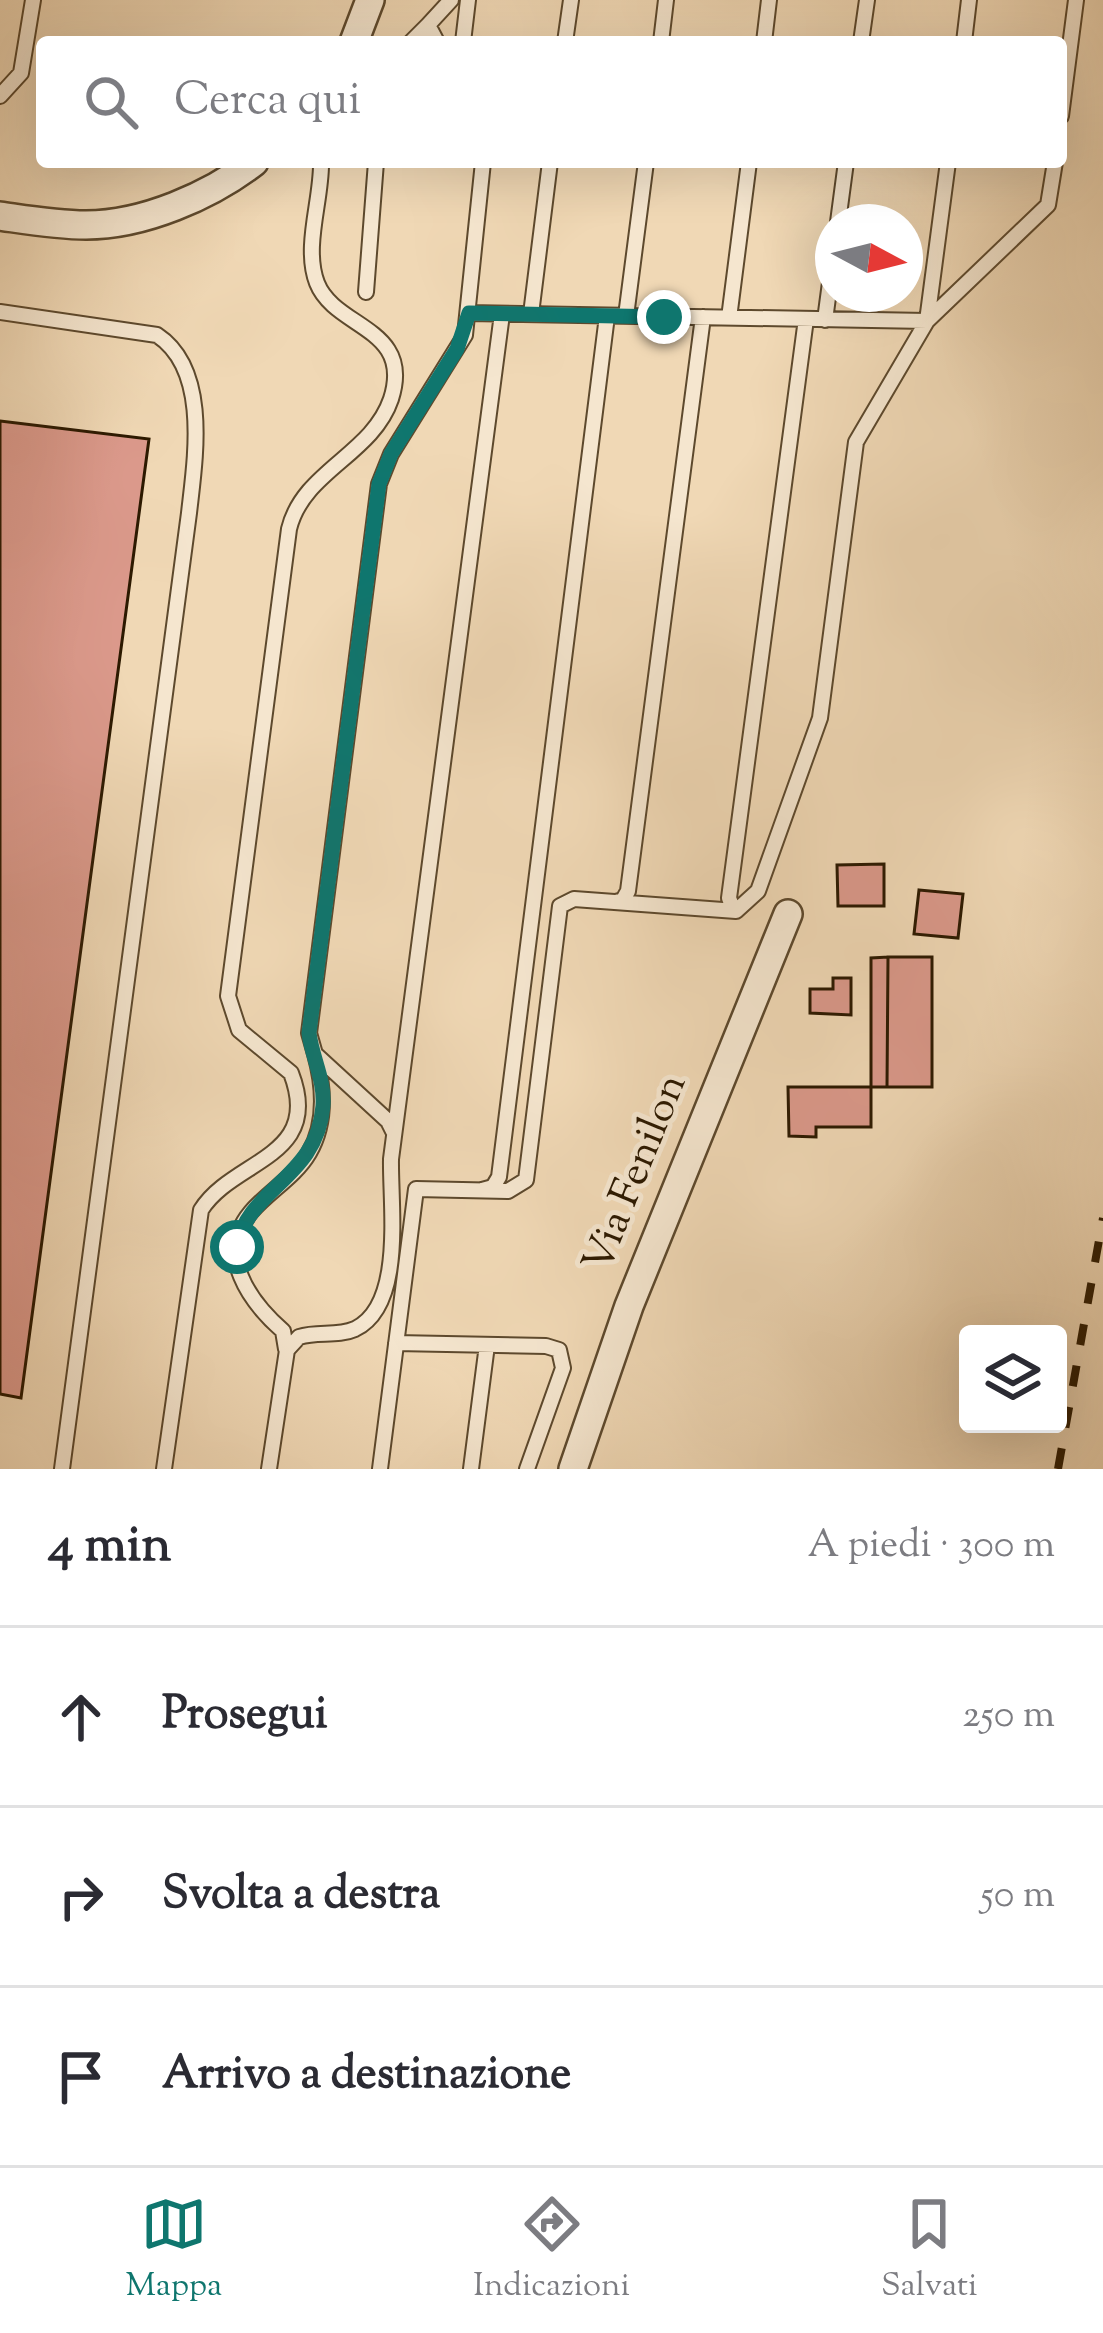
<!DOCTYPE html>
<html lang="it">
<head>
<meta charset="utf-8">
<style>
	:root { --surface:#fff; --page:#f7f7f7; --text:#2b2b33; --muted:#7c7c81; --line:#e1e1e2; --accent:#0f766e }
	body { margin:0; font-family:"Sorts Mill Goudy",serif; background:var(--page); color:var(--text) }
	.controls { position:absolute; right:36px; bottom:36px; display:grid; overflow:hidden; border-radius:12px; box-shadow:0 12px 48px #0002 }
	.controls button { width:108px; height:108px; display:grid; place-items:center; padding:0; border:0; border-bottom:3px solid var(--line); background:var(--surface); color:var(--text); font:60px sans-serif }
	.compass { position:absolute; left:815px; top:204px; width:108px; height:108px; border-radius:50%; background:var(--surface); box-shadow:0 12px 48px #0002; rotate:97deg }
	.stop { position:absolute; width:36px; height:36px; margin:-27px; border:9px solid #0f766e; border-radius:50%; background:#fff }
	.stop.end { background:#0f766e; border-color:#fff; box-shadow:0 3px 12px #0008 }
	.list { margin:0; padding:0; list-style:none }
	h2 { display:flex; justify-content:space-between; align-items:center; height:156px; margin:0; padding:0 48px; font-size:51px }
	h2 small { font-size:39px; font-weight:400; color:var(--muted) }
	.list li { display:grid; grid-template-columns:78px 1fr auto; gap:36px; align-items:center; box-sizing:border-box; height:180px; padding:0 48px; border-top:3px solid var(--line) }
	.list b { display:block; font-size:45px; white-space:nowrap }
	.list em { font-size:39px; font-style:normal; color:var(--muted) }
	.icon { flex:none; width:66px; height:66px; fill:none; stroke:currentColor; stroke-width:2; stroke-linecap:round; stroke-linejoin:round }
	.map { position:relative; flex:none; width:1103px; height:1469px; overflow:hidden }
	.search { position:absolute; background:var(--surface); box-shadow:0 12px 48px #0002; left:36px; right:36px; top:36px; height:132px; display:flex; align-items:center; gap:30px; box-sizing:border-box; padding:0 42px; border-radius:12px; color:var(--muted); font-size:45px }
	.sheet { height:696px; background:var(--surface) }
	nav { display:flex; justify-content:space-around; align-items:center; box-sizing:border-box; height:168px; border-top:3px solid var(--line); background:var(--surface); font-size:33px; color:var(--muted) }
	nav a { display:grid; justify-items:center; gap:6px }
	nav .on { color:var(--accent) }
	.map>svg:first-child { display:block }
</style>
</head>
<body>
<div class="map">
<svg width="1103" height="1469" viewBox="0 0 1103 1469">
	<rect width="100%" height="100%" fill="#f0d8b5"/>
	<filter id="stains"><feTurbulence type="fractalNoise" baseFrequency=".00167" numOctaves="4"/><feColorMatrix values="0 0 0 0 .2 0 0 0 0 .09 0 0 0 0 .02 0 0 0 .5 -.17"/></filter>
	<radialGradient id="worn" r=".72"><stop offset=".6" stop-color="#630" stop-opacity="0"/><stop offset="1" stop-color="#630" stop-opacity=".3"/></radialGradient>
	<path fill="#db998b" stroke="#2c1900" stroke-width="3" d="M0,421L149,439L21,1398L0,1394Z
		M884,864V906H838L837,865Z
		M919,890L963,894L958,938L914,934Z
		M888,957L887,1087H871V958Z
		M888,957H932V1087H887Z
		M833,978H851V1015L810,1013V989H833Z
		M788,1087H871V1127H816V1137L789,1136Z"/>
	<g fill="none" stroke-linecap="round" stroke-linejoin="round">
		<defs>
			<path id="lane" d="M411,42L428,25
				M437,42L428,25L451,0
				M463,42L468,0
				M565,42L571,0
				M661,42L666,0
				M764,42L769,0
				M861,42L867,0
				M964,42L969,0
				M0,96L21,73L33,0
				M1061,116L1076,0
				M838,222L846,162
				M366,292L376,162
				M0,312L157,335C210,370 195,459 189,513L62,1469
				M469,313L927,321L948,162
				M531,314L550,162
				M626,316L646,162
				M729,318L749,162
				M825,320L833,260
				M616,902L623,900L628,891L703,317
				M739,908L732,906L729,898L806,319
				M393,1131L388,1121L315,1054L309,1033L379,484L391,454L465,335L483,162
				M482,1190L493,1187L499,1177L607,316
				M396,1343L546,1346L559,1350L563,1368L527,1469
				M286,1349L283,1331C250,1302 215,1255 251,1212C269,1191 295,1177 309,1153C327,1122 324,1087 315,1054
				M164,1469L201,1210C233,1159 324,1158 291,1073L239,1030L228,996L289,529C303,471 372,455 391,399C414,327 335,329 317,283C303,247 322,199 321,162
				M269,1469L287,1350L299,1337C318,1331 337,1337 355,1329C405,1305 390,1205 391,1159L502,314
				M380,1469L416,1189L508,1191L526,1180L560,906L574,899L736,911L758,891L820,718L856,442L927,321L1048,205L1055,162
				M471,1469L487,1345"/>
			<path id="street" d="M354,42L370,0
				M0,216C28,220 57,225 86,225C143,225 210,196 254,162
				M573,1469L629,1306L788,914"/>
		</defs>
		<use href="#lane" stroke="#5d492d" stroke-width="18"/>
		<use href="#street" stroke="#5d492d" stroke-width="32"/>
		<use href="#lane" stroke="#f5e6cf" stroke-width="14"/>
		<use href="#street" stroke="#f5e6cf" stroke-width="27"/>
		<path stroke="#2c1900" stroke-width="8" stroke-dasharray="21 21" stroke-linecap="butt" d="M1058,1469L1103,1218"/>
	</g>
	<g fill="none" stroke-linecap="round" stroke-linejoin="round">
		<path stroke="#0f766e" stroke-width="15" d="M237,1247C247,1188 317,1179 323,1106C325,1080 312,1058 309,1033L379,484L391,454L457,349L469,313L664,317"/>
	</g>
	<g text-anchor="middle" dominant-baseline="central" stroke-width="10" stroke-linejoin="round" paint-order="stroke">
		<g font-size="42" fill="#2c1900" stroke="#f5e6cf">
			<text transform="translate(637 1174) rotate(-68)">Via Fenilon</text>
		</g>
	</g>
	<rect width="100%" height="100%" filter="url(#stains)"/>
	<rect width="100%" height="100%" fill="url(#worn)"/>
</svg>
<div class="controls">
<button><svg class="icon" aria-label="layers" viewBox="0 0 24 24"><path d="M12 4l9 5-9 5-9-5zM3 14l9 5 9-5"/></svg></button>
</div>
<svg class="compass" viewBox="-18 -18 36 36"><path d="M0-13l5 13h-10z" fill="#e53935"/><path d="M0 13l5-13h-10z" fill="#7c7c81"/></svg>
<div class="stop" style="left:237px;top:1247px"></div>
<div class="stop end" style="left:664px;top:317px"></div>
<div class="search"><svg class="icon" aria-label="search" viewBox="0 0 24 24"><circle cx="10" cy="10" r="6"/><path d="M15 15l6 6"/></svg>Cerca qui</div>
</div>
<section class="sheet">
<h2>4 min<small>A piedi · 300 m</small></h2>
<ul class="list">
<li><svg class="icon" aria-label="ahead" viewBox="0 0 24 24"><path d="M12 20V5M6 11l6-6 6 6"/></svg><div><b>Prosegui</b></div><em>250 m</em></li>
<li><svg class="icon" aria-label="right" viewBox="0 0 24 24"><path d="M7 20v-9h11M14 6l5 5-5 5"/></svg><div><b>Svolta a destra</b></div><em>50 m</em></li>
<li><svg class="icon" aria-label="arrive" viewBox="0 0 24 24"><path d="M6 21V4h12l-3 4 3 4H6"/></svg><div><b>Arrivo a destinazione</b></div></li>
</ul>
</section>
<nav>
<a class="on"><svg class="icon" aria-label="map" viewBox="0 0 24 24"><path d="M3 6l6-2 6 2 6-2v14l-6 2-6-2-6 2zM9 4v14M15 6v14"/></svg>Mappa</a>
<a><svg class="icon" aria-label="directions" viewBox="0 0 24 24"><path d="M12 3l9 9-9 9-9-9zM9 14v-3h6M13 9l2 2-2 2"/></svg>Indicazioni</a>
<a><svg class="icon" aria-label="saved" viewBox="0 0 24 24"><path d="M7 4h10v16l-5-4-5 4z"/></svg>Salvati</a>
</nav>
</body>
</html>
